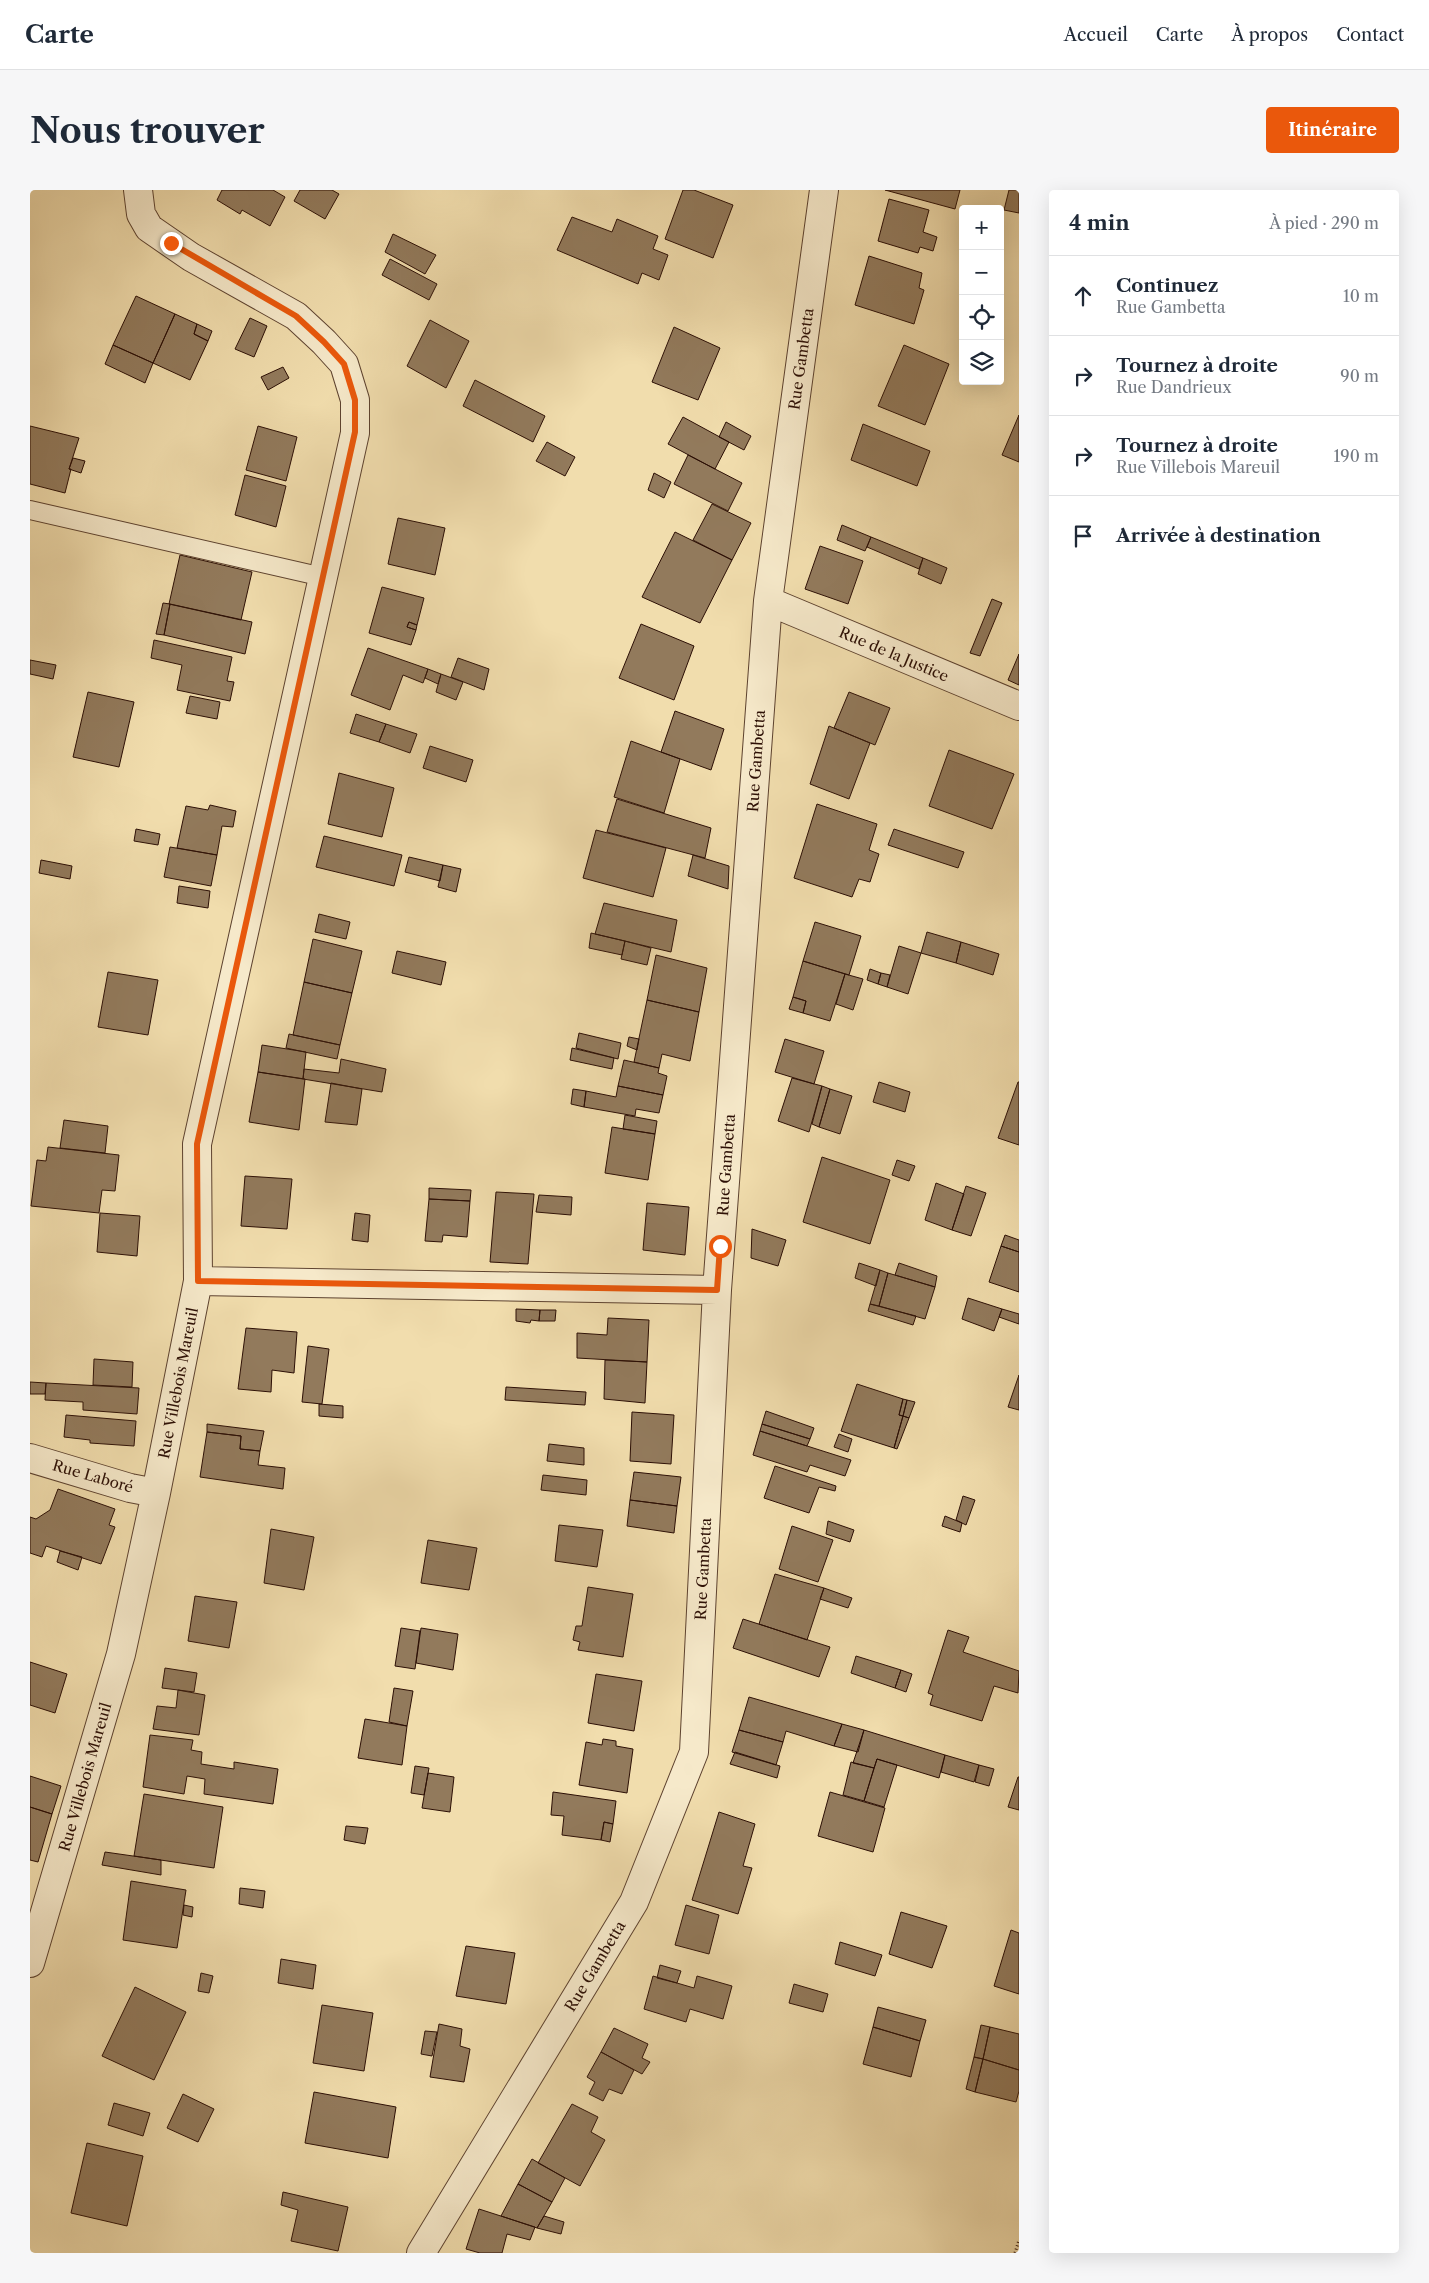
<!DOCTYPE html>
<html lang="fr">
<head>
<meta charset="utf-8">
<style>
	:root { --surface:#fff; --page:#f6f6f7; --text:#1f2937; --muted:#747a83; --line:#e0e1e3; --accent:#ea580c }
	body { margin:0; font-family:"Libre Caslon Text",serif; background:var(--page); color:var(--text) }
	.controls { position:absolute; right:15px; top:15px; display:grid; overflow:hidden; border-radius:5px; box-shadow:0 5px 20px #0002 }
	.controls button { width:45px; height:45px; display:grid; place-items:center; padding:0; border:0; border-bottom:1px solid var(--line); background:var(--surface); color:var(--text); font:25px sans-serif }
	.stop { position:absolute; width:15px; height:15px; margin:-11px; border:4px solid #ea580c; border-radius:50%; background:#fff }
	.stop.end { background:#ea580c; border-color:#fff; box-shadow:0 1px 5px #0008 }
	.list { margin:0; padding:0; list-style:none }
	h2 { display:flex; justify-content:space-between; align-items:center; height:65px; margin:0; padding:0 20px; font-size:21px }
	h2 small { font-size:16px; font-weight:400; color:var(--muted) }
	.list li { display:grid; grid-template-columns:32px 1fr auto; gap:15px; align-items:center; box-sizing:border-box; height:80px; padding:0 20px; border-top:1px solid var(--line) }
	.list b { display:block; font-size:19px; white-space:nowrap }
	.list p { margin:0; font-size:16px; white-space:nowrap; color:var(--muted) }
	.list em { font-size:16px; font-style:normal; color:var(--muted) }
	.icon { flex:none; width:28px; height:28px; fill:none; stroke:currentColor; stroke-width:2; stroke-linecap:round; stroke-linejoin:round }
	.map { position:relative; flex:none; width:989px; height:2063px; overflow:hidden; border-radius:5px }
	header { display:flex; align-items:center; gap:30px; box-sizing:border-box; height:70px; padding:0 25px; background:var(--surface); border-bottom:1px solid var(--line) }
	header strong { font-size:24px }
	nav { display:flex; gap:28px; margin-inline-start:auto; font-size:18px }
	.intro { display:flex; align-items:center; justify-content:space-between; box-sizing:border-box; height:120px; padding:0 30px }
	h1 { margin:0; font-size:35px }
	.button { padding:12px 22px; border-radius:5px; background:var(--accent); color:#fff; font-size:18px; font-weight:700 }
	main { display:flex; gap:30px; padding:0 30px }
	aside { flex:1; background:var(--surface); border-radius:5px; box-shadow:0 5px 20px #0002 }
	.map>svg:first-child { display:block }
</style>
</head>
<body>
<header>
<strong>Carte</strong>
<nav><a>Accueil</a><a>Carte</a><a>À propos</a><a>Contact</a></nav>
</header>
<div class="intro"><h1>Nous trouver</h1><a class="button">Itinéraire</a></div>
<main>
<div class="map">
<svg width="989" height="2063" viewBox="0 0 989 2063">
	<rect width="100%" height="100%" fill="#f1ddad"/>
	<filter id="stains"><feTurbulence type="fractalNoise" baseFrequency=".004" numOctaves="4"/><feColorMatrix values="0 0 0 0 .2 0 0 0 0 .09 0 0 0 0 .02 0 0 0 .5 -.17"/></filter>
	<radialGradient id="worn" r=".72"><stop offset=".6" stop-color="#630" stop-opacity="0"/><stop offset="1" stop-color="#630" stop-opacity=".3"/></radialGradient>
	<path fill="#927a5c" stroke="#2c0f05" d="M192,0H243L255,7L240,36L212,20L210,24L187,10Z
		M270,0H302L309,4L295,29L264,11Z
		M653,0H664L703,15L683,68L635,49Z
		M855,0H930L925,19Z
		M979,0H989V23L974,20Z
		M859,9L899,20L893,42L907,47L903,61L890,57L888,63L848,51Z
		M542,27L582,42L587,29L628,46L623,59L638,65L629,90L612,83L608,94L527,60Z
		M363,44L406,65L395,84L355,62Z
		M839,66L892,83L889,98L894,100L884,134L825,115Z
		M360,69L407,94L399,110L352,85Z
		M106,106L145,124L123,173L83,155Z
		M145,124L167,134L164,144L178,151L160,190L123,173Z
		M220,128L237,136L224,167L205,159Z
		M400,130L439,151L416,198L377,176Z
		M167,134L182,141L178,151L164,144Z
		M644,137L690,158L668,210L622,192Z
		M83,155L123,173L115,193L75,174Z
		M874,155L919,174L895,235L848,216Z
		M253,177L259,188L238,200L231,187Z
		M445,190L515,226L503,252L433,216Z
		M989,225V272L972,265Z
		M653,227L699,252L685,279L638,254Z
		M696,232L721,246L714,260L689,247Z
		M833,234L900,261L887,296L821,270Z
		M0,236L49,248L39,279H41L35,303L0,294Z
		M228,236L267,247L256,291L216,280Z
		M517,252L545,267L535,286L506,271Z
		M658,265L712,293L698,321L644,294Z
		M43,268L55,271L51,283L39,279Z
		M624,283L641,292L634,308L618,300Z
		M215,285L256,296L246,337L205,325Z
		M682,314L721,333L702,370L663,350Z
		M368,328L415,338L405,385L358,374Z
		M812,335L841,347L835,361L807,350Z
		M645,342L702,370L670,433L612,407Z
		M841,347L893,368L889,379L837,357Z
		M790,356L833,371L818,414L775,399Z
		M150,365L222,382L211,430L139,414Z
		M893,368L917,378L911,394L888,384Z
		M352,397L394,408L387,435L379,432L377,437L386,440L381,455L339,443Z
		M962,409L972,413L950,466L940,463Z
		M133,413L140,414L134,445L126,444Z
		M140,414L222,432L215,464L134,445Z
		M379,432L387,435L386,440L377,437Z
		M611,434L664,456L644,510L589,488Z
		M124,450L202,467L197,491L204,492L200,511L147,500L152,475L121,468Z
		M338,458L398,479L393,493L373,485L360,520L321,505Z
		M989,464V495L978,490Z
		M428,468L459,479L454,500L421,487Z
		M0,470L26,475L23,489L0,484Z
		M398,479L411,484L408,494L395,488Z
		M411,484L433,492L426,510L406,502Z
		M58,502L104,512L89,577L43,567Z
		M819,502L860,518L845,555L804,538Z
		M160,506L190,512L187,529L156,523Z
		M645,521L694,539L681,580L631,562Z
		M326,524L356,534L349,552L320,543Z
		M356,534L387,544L380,563L349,552Z
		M799,536L840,553L819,609L780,594Z
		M601,551L650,569L634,623L584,607Z
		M400,556L443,570L436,592L393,578Z
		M919,560L984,584L962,639L899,616Z
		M309,583L364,598L352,647L298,634Z
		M587,609L681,638L675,668L577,642Z
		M787,614L847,634L839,660L849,664L840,692L829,689L822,707L764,688Z
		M180,615L206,621L203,637L192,636L187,665L147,658L156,616L178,620Z
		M106,639L130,644L128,655L104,651Z
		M864,639L934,662L928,678L858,655Z
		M566,640L636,658L623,707L553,688Z
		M294,646L372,665L364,696L286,677Z
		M140,657L187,665L181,696L134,687Z
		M663,665L699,676L698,699L658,686Z
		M379,667L413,675L410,691L375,682Z
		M11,670L42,676L40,689L9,683Z
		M413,675L431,679L426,702L408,697Z
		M149,696L180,701L178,718L147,713Z
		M574,713L647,730L641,762L565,744Z
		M289,724L320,732L316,749L285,742Z
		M785,732L831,746L819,785L773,771Z
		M897,742L931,752L926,773L891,763Z
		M561,743L595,751L592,765L559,758Z
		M283,749L332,761L322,803L274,792Z
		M595,751L621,758L617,775L591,769Z
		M931,752L969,764L963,785L926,773Z
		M869,756L891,763L878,804L857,797Z
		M367,761L416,772L411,795L362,783Z
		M626,765L677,778L669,822L617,810Z
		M773,771L815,784L800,831L773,823L776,811L763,807Z
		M840,779L851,783L848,794L837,790Z
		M78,782L128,790L118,845L68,837Z
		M851,783L860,785L857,797L848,794Z
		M815,784L833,789L823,820L806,814Z
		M274,792L322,803L310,855L263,845Z
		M763,807L776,811L773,823L759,819Z
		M617,810L669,822L660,871L632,864L629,878L604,872Z
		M549,843L591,853L588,869L546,858Z
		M259,844L310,855L307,869L256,858Z
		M599,847L609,849L607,860L597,856Z
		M755,849L794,861L784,894L745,882Z
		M232,855L276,862L273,889L228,882Z
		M542,858L584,868L582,879L540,870Z
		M311,869L356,879L352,902L273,889L274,879L309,883Z
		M594,870L629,878L628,883L637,886L633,905L588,896Z
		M228,882L275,889L269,940L219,932Z
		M762,888L792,896L779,942L748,931Z
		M849,892L880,902L875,922L843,912Z
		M988,892H989V955L968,948Z
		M301,893L332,899L327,935L295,932Z
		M588,896L633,905L629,923L606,919L605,926L554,917L556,901L586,907Z
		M792,896L800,899L789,937L782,934Z
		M543,899L556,901L554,917L541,914Z
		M800,899L822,906L810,944L789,937Z
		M595,925L627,931L625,944L593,939Z
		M34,930L78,936L75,963L30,958Z
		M582,937L625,944L618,990L575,983Z
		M18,957L89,965L85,1001L72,1000L69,1023L1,1016L7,970L16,971Z
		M792,967L860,990L840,1054L773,1032Z
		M867,970L885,976L879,991L862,985Z
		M215,986L262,989L257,1039L211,1036Z
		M906,993L934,1004L922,1040L895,1030Z
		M936,996L956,1003L941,1046L922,1040Z
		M399,998L441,1000L440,1011L399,1009Z
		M466,1002L504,1004L498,1074L460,1072Z
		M509,1005L542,1007L541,1025L506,1022Z
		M399,1009L440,1011L437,1047L413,1045L412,1052L395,1051Z
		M617,1013L659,1017L655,1065L613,1060Z
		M70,1023L110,1026L107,1066L67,1062Z
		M325,1023L340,1025L338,1052L322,1050Z
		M722,1039L756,1050L748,1076L721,1068Z
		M975,1045L989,1050V1062L971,1056Z
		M971,1056L989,1062V1102L959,1092Z
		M829,1073L850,1080L846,1096L825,1088Z
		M869,1073L907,1086L905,1097L865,1085Z
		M850,1080L858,1083L849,1116L840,1114Z
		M858,1083L905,1097L895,1129L849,1116Z
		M938,1108L972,1119L964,1141L932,1129Z
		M840,1114L886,1126L883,1135L838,1121Z
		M486,1119L510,1120L509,1131L501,1130L500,1133L486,1131Z
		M972,1119L989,1124V1134L969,1127Z
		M510,1120H526L525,1131H509Z
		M578,1128L619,1130L617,1172L547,1168V1143L577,1145Z
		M216,1138L267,1142L264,1183L242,1180L241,1202L208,1199Z
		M278,1156L299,1159L292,1214L272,1212Z
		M64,1169L103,1172L102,1197L63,1195Z
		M575,1170L617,1172L615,1213L574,1209Z
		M989,1185V1220L978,1217Z
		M0,1192L16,1193L15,1204H0Z
		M16,1193L109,1198L107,1224L53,1220V1212L15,1210Z
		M827,1194L873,1209L869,1225L873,1226L864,1258L811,1241Z
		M476,1197L556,1202L555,1215L475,1210Z
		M873,1209L877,1210L873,1226L869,1225Z
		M877,1210L885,1212L879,1228L873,1226Z
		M289,1214L313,1216V1228L289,1226Z
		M736,1221L784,1238L780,1249L732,1234Z
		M602,1222L644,1225L641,1274L600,1271Z
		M36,1225L106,1231L104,1256L60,1253V1250L34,1247Z
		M873,1226L879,1228L867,1259L864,1258Z
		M177,1234L234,1241L230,1261L210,1259L211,1246L177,1242Z
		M732,1234L780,1249L777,1256L730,1241Z
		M730,1241L821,1270L815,1286L780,1275L777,1282L723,1265Z
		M177,1242L211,1246L210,1259L230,1261L228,1275L255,1278L253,1299L170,1287Z
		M809,1244L822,1249L818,1262L804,1257Z
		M519,1254L554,1258V1275L517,1271Z
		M745,1276L806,1296L805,1301L789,1297L779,1323L734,1308Z
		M604,1282L651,1287L647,1316L600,1310Z
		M513,1285L557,1290L556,1305L511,1300Z
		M28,1299L85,1319L79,1335L85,1337L71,1374L16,1356L12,1367L0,1363V1327L6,1329L20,1320Z
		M933,1306L945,1310L936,1335L926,1330Z
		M600,1310L647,1316L644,1343L597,1336Z
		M915,1326L932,1333L930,1342L912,1336Z
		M798,1331L824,1340L820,1352L796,1344Z
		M529,1335L573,1340L567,1377L525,1371Z
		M762,1336L803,1350L788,1392L749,1379Z
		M241,1339L284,1347L274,1400L234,1393Z
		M398,1350L447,1358L439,1400L391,1393Z
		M30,1361L52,1367L48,1380L27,1372Z
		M745,1384L794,1398L777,1450L729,1434Z
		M558,1397L603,1404L593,1467L548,1460L550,1452L543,1450L546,1436H552Z
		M794,1398L822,1408L818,1418L790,1409Z
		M165,1406L207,1412L199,1458L158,1451Z
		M713,1429L800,1457L789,1487L703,1458Z
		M371,1438L390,1441L385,1479L365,1476Z
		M391,1438L428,1444L423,1480L386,1473Z
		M918,1440L939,1447L933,1462L989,1481L988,1503L964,1496L952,1531L900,1515L903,1505L898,1503Z
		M826,1466L871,1480L865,1498L821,1483Z
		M0,1472L37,1484L25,1523L0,1515Z
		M135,1478L167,1483L164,1502L132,1498Z
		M871,1480L882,1484L876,1502L865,1498Z
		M566,1484L612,1491L604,1541L558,1533Z
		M364,1498L383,1501L377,1536L359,1532Z
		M148,1500L175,1505L169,1545L123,1539L127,1516L146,1518Z
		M719,1507L812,1534L804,1556L756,1541L753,1552L709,1540Z
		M335,1529L377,1536L372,1575L328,1568Z
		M812,1534L834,1540L828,1562L804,1556Z
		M709,1540L753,1552L746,1575L702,1562Z
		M834,1540L915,1565L909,1588L847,1569L844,1578L823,1573Z
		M120,1545L163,1550L161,1560L172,1562L171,1574L204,1579V1572L248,1579L243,1614L174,1604L175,1589L157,1586L154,1604L113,1597Z
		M573,1549L586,1551V1556L603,1559L597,1603L549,1595L556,1552L572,1555Z
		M705,1562L750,1576L747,1588L700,1574Z
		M915,1565L949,1575L944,1592L911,1582Z
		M847,1569L867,1575L854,1617L834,1611Z
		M821,1572L844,1578L834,1611L813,1605Z
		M949,1575L964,1579L959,1596L945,1592Z
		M385,1576L399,1578L394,1605L381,1603Z
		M398,1583L424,1587L420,1622L392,1618Z
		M0,1586L31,1596L22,1624L0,1617Z
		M988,1587H989V1620L978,1617Z
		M523,1602L586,1611L583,1634L574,1632L571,1650L532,1645L534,1626L521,1625Z
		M800,1602L855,1618L843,1662L788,1646Z
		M114,1604L193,1617L184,1678L104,1666Z
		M0,1617L22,1624L8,1672L0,1670Z
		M689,1622L725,1634L713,1676L722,1678L708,1724L662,1710Z
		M574,1632L583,1634L580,1652L571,1650Z
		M316,1636L338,1638L335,1654L314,1650Z
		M75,1662L131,1670V1685L72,1675Z
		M101,1691L156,1700L147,1758L93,1750Z
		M210,1698L235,1701L233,1718L209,1714Z
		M154,1715L163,1717L162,1727L153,1725Z
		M656,1715L689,1725L679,1764L645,1755Z
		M871,1722L917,1736L902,1778L859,1764Z
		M981,1740L989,1743V1804L964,1796Z
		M810,1752L852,1765L845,1786L805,1774Z
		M436,1756L485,1763L476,1814L426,1806Z
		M251,1769L286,1775L283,1799L248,1793Z
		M630,1775L651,1781L647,1793L627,1788Z
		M171,1783L183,1786L179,1803L168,1801Z
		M623,1786L664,1798L667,1786L702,1796L693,1829L660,1819L656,1832L614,1819Z
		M764,1794L798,1804L793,1822L759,1813Z
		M105,1797L156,1822L124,1890L72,1866Z
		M292,1815L343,1823L334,1881L283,1873Z
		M848,1817L896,1830L890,1851L843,1837Z
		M409,1834L432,1839L430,1856L440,1859L434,1892L400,1887Z
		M951,1835L960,1837L953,1869L944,1867Z
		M843,1837L890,1851L881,1887L833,1874Z
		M960,1837L989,1844V1880L953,1869Z
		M584,1838L618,1854L612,1868L620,1872L612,1884L571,1862Z
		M395,1841L407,1842L402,1866L391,1864Z
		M571,1862L604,1880L592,1904L579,1899L573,1911L559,1904L565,1892L557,1887Z
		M944,1867L953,1869L945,1902L936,1899Z
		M953,1869L989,1880V1901L986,1912L945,1902Z
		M284,1902L366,1917L358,1968L275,1953Z
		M153,1904L184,1919L168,1952L137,1938Z
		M84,1913L120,1923L113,1946L78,1935Z
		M542,1914L568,1927L561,1942L575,1950L550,1996L508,1973Z
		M57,1953L113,1966L97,2036L41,2023Z
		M502,1969L535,1988L522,2012L488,1994Z
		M488,1994L522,2012L507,2038L471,2026Z
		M253,2002L318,2017L308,2061L261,2051L268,2020L251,2015Z
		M449,2019L505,2037L500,2050L477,2044L472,2063H450L436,2059Z
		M514,2026L534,2032L531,2044L507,2038Z"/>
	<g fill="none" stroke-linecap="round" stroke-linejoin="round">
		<defs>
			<path id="service" d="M0,320L293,387"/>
			<path id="minor" d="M738,411L989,516
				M168,1091L687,1100
				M0,1268L100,1298L126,1303
				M0,1773L91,1464L126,1303L168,1091L167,954L325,243V210L314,174L294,152L266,126L161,67L119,38L111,24L108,0
				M391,2063L604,1712L664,1562L687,1100L738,411L794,0"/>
		</defs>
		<use href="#service" stroke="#5d422f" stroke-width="20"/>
		<use href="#minor" stroke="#5d422f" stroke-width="30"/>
		<path stroke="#2c0f05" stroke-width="3" stroke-dasharray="1 2.5" stroke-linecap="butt" d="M985,2063L989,2050"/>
		<use href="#service" stroke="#f6e9ca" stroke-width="18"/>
		<use href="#minor" stroke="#f6e9ca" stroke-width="28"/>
	</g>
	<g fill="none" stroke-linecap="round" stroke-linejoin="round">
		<path stroke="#ea580c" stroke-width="6" d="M141,53L266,126L294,152L314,174L325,210V242L167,954L168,1091L687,1100L690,1056"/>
	</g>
	<g text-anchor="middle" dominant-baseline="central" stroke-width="4" stroke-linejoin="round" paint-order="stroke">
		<g font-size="15" fill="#2c0f05" stroke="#f6e9ca">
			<text transform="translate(771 169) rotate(-82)">Rue Gambetta</text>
			<text transform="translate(864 464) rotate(23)">Rue de la Justice</text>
			<text transform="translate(726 571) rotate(-86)">Rue Gambetta</text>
			<text transform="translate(696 975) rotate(-86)">Rue Gambetta</text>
			<text transform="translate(148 1193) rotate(-79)">Rue Villebois Mareuil</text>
			<text transform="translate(63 1286) rotate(16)">Rue Laboré</text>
			<text transform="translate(673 1379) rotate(-87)">Rue Gambetta</text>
			<text transform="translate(55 1587) rotate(-74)">Rue Villebois Mareuil</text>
			<text transform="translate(565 1776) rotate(-59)">Rue Gambetta</text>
		</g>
	</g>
	<rect width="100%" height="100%" filter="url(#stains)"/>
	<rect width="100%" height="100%" fill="url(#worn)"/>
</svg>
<div class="controls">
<button>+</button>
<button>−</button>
<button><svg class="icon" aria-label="locate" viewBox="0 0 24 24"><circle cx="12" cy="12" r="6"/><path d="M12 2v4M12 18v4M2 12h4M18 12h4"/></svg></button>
<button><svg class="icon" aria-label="layers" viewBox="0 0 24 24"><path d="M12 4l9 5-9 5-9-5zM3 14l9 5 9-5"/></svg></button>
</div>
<div class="stop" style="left:690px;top:1056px"></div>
<div class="stop end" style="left:141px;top:53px"></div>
</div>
<aside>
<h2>4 min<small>À pied · 290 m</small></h2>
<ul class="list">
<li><svg class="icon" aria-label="ahead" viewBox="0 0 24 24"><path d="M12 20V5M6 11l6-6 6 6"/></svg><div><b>Continuez</b><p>Rue Gambetta</p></div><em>10 m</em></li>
<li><svg class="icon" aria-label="right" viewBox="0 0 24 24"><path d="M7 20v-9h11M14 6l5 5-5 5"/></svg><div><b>Tournez à droite</b><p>Rue Dandrieux</p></div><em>90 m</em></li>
<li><svg class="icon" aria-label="right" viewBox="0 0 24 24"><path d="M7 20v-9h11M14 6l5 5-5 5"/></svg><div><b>Tournez à droite</b><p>Rue Villebois Mareuil</p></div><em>190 m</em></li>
<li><svg class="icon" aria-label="arrive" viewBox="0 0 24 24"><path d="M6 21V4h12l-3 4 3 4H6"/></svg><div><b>Arrivée à destination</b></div></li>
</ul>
</aside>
</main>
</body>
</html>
